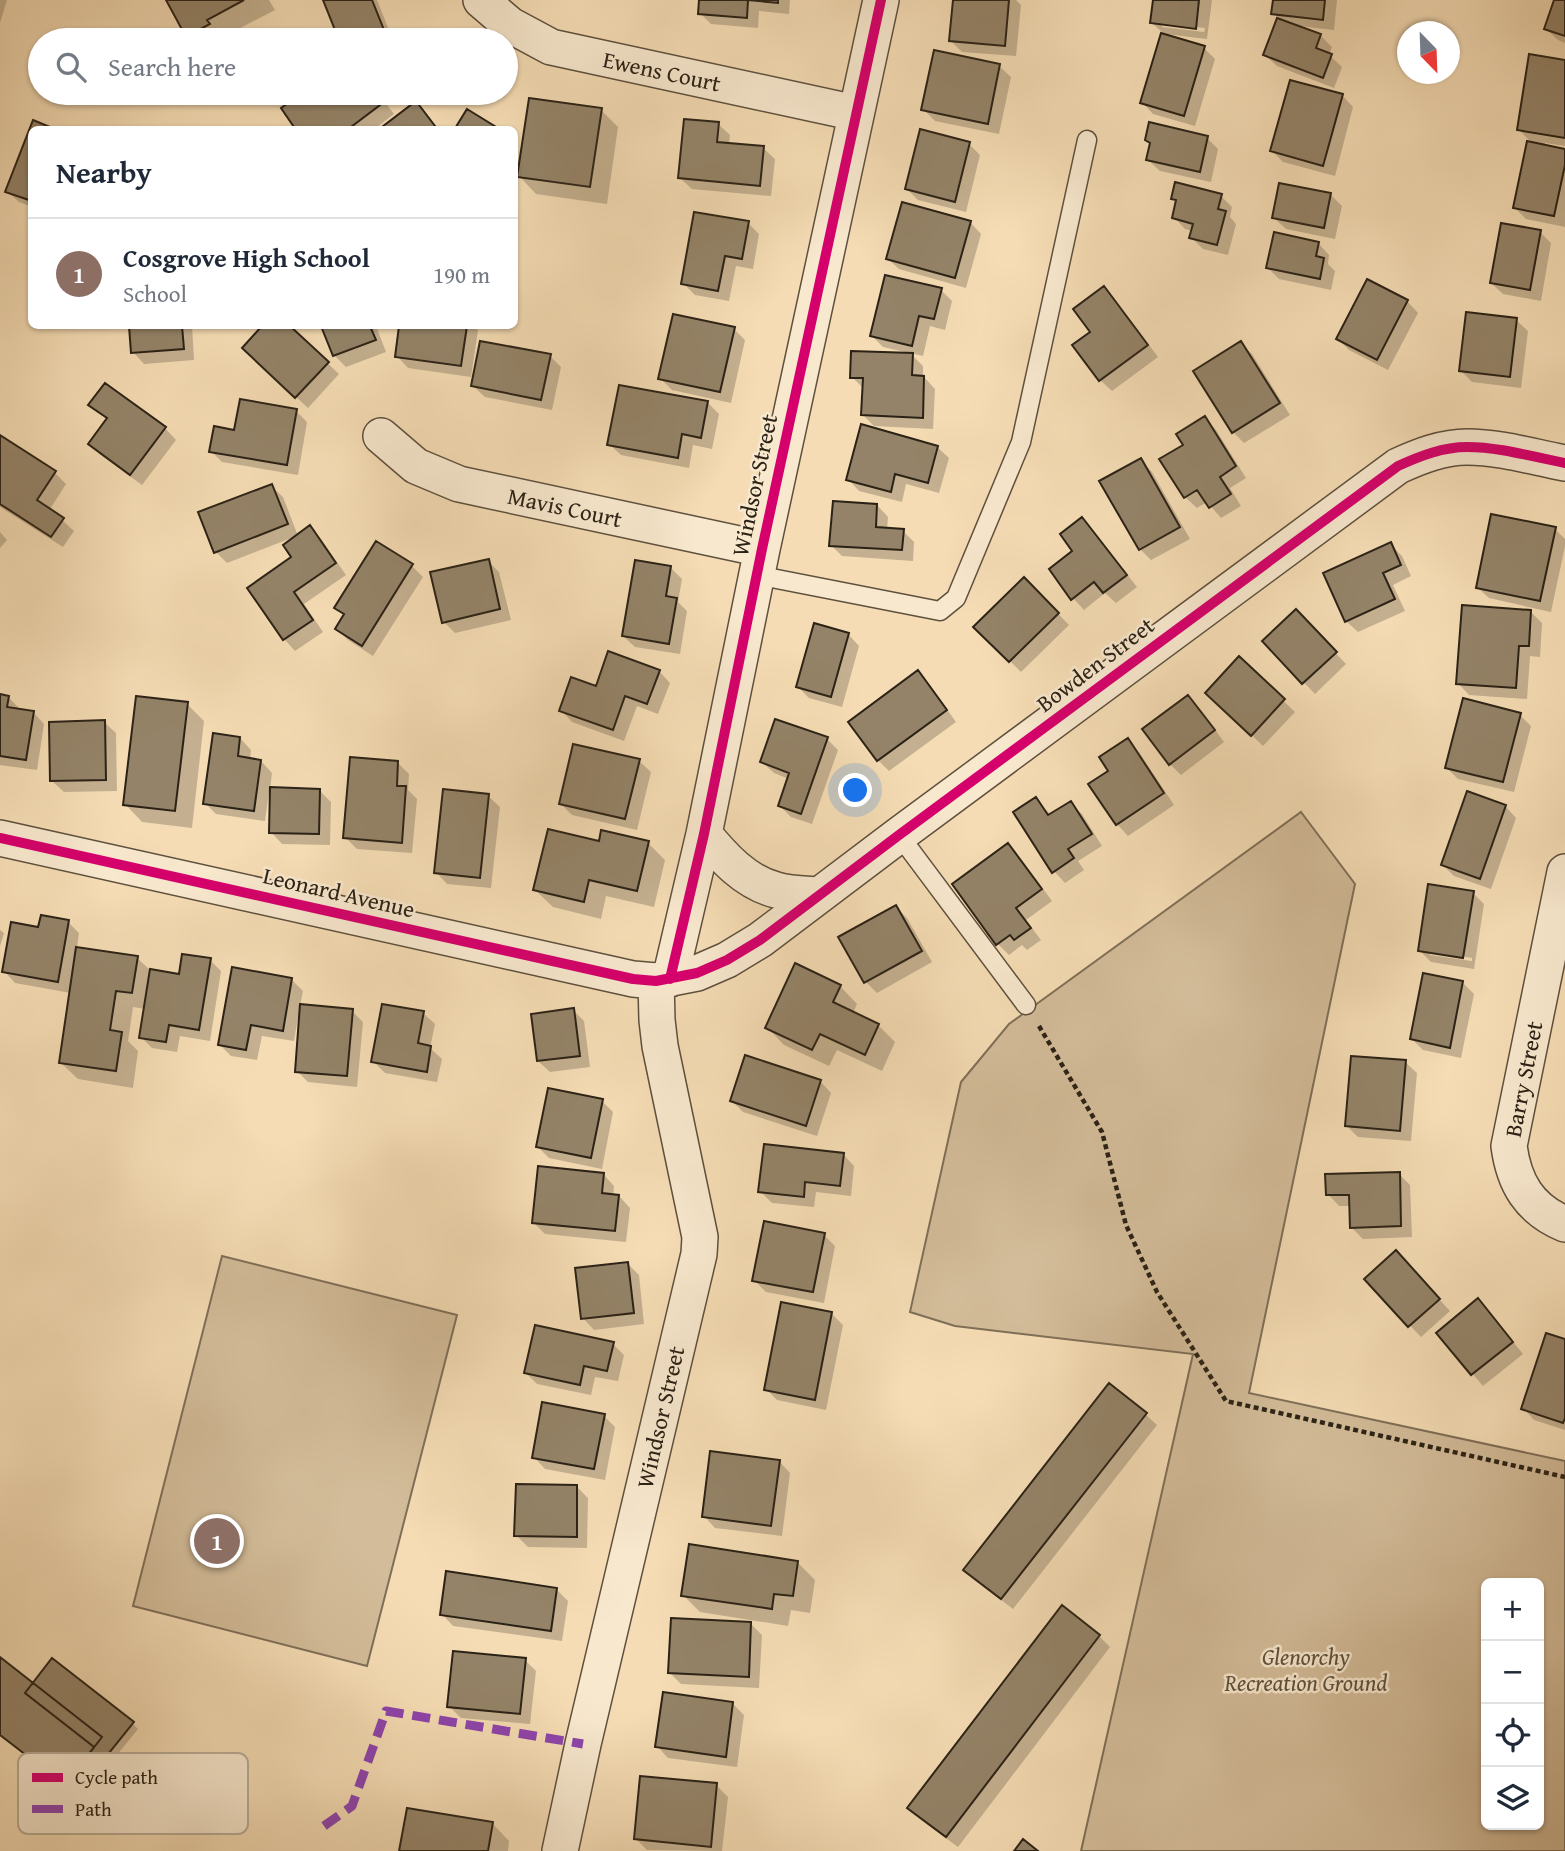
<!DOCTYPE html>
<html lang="en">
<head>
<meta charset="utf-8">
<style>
	:root { --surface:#fff; --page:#f6f6f7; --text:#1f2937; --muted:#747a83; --line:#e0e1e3; --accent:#8f2418 }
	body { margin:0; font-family:"Gentium Book Plus",serif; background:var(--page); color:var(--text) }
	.controls { position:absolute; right:21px; bottom:21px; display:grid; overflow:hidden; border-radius:10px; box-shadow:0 2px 5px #0004 }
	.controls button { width:63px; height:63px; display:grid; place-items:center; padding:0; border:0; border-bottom:2px solid var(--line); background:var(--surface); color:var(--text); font:35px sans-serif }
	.compass { position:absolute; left:1397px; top:21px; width:63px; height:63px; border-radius:50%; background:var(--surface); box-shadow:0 2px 5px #0004; rotate:157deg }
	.you { position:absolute; left:856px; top:791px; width:24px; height:24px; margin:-18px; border:5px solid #fff; border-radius:50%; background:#1a73e8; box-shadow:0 0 0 10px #1a73e833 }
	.badge { display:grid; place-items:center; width:46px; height:46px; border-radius:50%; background:var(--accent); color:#fff; font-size:23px; font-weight:700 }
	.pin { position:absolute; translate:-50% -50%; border:4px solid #fff; box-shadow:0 2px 7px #0006 }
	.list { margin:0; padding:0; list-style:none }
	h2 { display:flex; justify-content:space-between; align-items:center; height:91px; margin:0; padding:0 28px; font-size:30px }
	h2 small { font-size:23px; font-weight:400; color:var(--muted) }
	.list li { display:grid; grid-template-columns:46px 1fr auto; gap:21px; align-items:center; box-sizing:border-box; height:112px; padding:0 28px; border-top:2px solid var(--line) }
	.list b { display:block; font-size:26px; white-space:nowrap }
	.list p { margin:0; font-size:23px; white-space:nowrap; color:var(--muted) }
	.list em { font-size:23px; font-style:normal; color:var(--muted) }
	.icon { flex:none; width:38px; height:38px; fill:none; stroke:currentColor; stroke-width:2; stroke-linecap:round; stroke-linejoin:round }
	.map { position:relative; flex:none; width:1565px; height:1851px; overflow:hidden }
	.search { position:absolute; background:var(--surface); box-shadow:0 2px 5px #0004; left:28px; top:28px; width:490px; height:77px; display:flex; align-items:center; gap:18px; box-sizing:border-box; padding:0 24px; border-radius:38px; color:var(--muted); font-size:26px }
	.panel { position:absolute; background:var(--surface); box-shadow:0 2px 5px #0004; left:28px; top:126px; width:490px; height:203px; border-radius:10px }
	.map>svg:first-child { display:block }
</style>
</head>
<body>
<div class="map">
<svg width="1565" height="1851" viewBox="0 0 1565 1851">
	<rect width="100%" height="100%" fill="#f5dcb4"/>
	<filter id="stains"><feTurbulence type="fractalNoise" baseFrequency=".00286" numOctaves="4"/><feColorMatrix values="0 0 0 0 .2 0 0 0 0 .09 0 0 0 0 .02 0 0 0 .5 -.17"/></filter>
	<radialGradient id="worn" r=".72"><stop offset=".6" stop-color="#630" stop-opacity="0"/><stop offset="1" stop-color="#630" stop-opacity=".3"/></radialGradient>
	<path fill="#d3bc99" stroke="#7f6f58" stroke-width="2" fill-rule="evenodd" d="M1301,812L1355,884L1249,1393L1565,1461V1851H1081L1193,1354L955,1326L910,1312L961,1082L1009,1024ZM1486,1583H1539V1825H1486Z
		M222,1256L457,1315L367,1666L133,1606Z"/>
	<path fill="#0003" fill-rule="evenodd" d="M0,0H7L0,23Z
		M168,0H269L275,10L223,37L225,40H192L187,36Z
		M325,0H377L393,40H341Z
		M701,0H790L789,14L759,11L758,28L711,24L700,13Z
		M954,0H1016L1021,5L1016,56L962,52L951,41Z
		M1155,0H1212L1207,39L1165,34V36L1204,48L1215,59L1195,126L1153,114L1142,102L1163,33L1152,23ZM1162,23L1205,28L1204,32L1162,27Z
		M1274,0H1337L1334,30L1299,26L1320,35L1332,47L1329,55L1342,67L1334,88L1277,66L1265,55L1279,19L1273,13Z
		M1556,0H1565V43L1558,40L1546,29Z
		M1565,62V146L1545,143L1544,146L1565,150V227L1526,219L1515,208L1533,144L1519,130Z
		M999,66L1011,77L999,134L935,121L923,109Z
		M305,93H335L340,99L348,93H378L394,114L373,130H299L283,109Z
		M1342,95L1353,107L1335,176L1283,162L1272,151Z
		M601,110L618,127L607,204L536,194L519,176Z
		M34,122L32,130V207L19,202L7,191Z
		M718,124L730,135L729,145L763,148L775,159L771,196L692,189L680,178Z
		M1207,138L1218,149L1211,182L1160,171L1148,160L1152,145L1147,140Z
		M969,144L980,155L966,212L918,200L907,189Z
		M1331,195L1342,206L1335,239L1286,229L1274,218Z
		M1221,196L1232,207L1230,217L1236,224L1228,255L1203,249L1191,237L1193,231L1185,229L1174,217L1178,203L1173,199Z
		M970,222L981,234L966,288L899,269L887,258Z
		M748,223L759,234L753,269L736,266L729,301L695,295L683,283Z
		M1540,232L1551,243L1541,301L1503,294L1491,283Z
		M1318,243L1329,255L1328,264L1335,271L1331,290L1279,279L1268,268Z
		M1104,289L1115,300L1158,357L1112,391L1100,380Z
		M941,290L952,301L945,330L930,326L923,356L910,353L923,366V376L935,389L933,429L874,426L863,415L864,389L852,377L909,355V353L883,347L872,336Z
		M1407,301L1418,313L1388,370L1349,350L1338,339Z
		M1516,320L1528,331L1521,388L1472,382L1461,371Z
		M131,326H192L194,360L144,364L133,352Z
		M265,326H288L339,374L308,408L244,348Z
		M323,326H376L386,352L346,367L335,356Z
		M401,326H473L478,330L471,377L408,368L397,356Z
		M734,329L745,340L731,403L672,390L660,378Z
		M1240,343L1252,354L1290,415L1244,443L1233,432Z
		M550,356L561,367L552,410L485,397L473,386Z
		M707,402L719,414L712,449L693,445L689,468L621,455L609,444Z
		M91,405L165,428L176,440L142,485L101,455L90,444L108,420Z
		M296,411L307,422L298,475L222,462L211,451L235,432Z
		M1205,418L1216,430L1246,478L1230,488L1241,506L1221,518L1207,502L1197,508L1185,497V445Z
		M0,437L55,473L66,484L50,509L74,531L63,547L0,507Z
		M937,447L949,458L939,493L906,484L902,502L859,491L848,479Z
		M1141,460L1152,472L1190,539L1151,560L1140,549Z
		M271,486L283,497L298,536L310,528L321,539L346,575L304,604L323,632L295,651L284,639L249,588L293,557L294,537L227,563L216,552Z
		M877,505L888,517L887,530L903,531L914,542L913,561L842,556L831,545Z
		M1082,520L1093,531L1137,587L1116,603L1105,593L1084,610L1073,598Z
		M1555,529L1565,539V546L1551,612L1489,598L1477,587Z
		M0,532L7,540L0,548Z
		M377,543L412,566L423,577L373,656L348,640L337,629L345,617L336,608Z
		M1390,544L1402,556L1411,576L1393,585L1405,611L1358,632L1346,621Z
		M488,561L499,572L511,620L455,633L444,622Z
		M670,567L682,579L678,602L687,611L680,654L635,647L623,636Z
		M1024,579L1069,625L1021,672L976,627Z
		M1296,612L1346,664L1315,694L1265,642Z
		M1531,612L1542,623L1540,657L1530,656L1527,699L1469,695L1458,683Z
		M848,634L859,646L842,707L809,698L798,687Z
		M1239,659L1295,712L1263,746L1219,704Z
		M659,671L670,683L658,714L637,706L624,741L572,722L561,710L597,688Z
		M917,673L929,684L956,722L889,771L878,760Z
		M0,696L8,697L20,709L19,711L33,712L44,724L37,770L0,765Z
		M1188,697L1199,708L1224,742L1181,775L1170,764Z
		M187,704L204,721L192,828L142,822L125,804Z
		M1520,715L1531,726L1514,792L1458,779L1447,768Z
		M104,722L116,733L117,791L64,792L52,781Z
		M240,738L251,750L250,760L261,761L272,773L270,789L319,790L331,802L330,845L282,844L271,832L272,792H269L265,821L216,814L205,803Z
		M827,739L838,750L812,824L791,817L780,806L789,779L774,773L762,762Z
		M1127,741L1139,752L1174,805L1128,836L1117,824L1091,784L1111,771Z
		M639,761L651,772L637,830L572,815L561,804Z
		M398,763L409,774L408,790L417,799L412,853L357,849L345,837Z
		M488,796L500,807L491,888L447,884L436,872Z
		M1036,799L1051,815L1070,803L1082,814L1102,846L1078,861L1084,870L1065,883L1054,871Z
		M1505,806L1516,818L1491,889L1454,876L1443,865Z
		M600,843H648L665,860L654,907L606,896L601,919L553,907L535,890Z
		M1008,845L1019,856L1052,901L1026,920L1041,940L1027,950L1022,945L1009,955L998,944Z
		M1473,893L1484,904L1474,969L1431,962L1420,951ZM1430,951L1472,958V961L1430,955Z
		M896,907L907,918L932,962L877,993L866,982Z
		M68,922L79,933L77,948L137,958L150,970L180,976L210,960L221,971L210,1041L180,1036L177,1052L152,1048L141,1037L145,1009L133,1007L128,1041L138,1051L133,1088L78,1079L60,1062L71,993L15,983L4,971L40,929Z
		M0,930L4,933L0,946Z
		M292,980L303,991L300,1006L352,1011L363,1022L357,1087L308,1082L297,1071L302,1012H299L294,1041L262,1036L257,1060L231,1056L220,1045Z
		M1463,983L1474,994L1461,1058L1423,1050L1412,1039Z
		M840,986L857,1004L853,1013L878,1025L895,1042L882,1071L837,1050L829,1066L784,1045L767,1027Z
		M573,1010L584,1021L590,1067L550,1072L538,1061Z
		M423,1013L435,1024L430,1048L442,1059L437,1082L385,1073L373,1061Z
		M1405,1062L1417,1073L1411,1141L1358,1137L1347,1126Z
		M820,1081L831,1093L817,1136L743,1112L732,1101Z
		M602,1101L613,1112L602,1169L549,1158L538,1147Z
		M843,1154L854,1166L851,1196L816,1192L814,1207L772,1203L760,1191Z
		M603,1174L614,1186L613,1196H619L630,1208L626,1242L545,1234L534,1223Z
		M1399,1174L1410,1185L1412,1237L1363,1239L1351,1227V1206H1339L1328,1194Z
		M824,1235L835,1246L824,1303L766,1292L754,1280Z
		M628,1264L639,1275L644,1324L594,1330L583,1318Z
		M1407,1264L1450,1311L1421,1337L1366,1279Z
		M1489,1312L1523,1354L1483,1386L1438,1333Z
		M831,1313L843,1325L826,1410L777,1400L766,1389Z
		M1565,1341V1430L1534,1420L1523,1408Z
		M613,1344L624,1355L618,1381L595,1377L591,1395L537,1384L526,1373Z
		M1145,1414L1157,1425L1013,1609L977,1581L966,1570Z
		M604,1416L615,1427L605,1480L545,1469L534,1457Z
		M779,1461L790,1473L782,1536L715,1528L704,1516Z
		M577,1487L588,1498L587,1548L528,1547L516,1535Z
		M798,1563L815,1580L810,1613L791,1610L788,1626L700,1612L683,1595Z
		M556,1589L568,1601L562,1641L453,1626L442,1614Z
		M1062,1608L1099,1636L1110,1647L958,1847L920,1819L909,1808Z
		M751,1624L762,1635L759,1688L681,1684L669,1672Z
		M0,1659L33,1685L132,1723L138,1729L82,1798L0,1735Z
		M525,1660L536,1671L530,1724L461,1718L449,1706Z
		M733,1704L744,1715L737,1767L668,1758L657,1746Z
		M716,1785L728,1797L722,1851L647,1850L635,1838Z
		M492,1823L509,1841L508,1851H401Z"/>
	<path fill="#948368" stroke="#2b2216" stroke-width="2" d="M166,0H244L207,20L210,24L186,37Z
		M323,0H372L386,35L373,40H339Z
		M699,0H778V3L748,0L747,18L698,14Z
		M953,0H1009L1005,46L949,41Z
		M1153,0H1199L1196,29L1150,23Z
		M1273,0H1325L1323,20L1271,14Z
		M1554,0H1565V36L1544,29Z
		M1277,18L1321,34L1316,48L1332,54L1323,78L1263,55Z
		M1161,33L1205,46L1184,116L1140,103Z
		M934,50L1000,64L988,124L921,110Z
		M1529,54L1565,60V138L1517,130Z
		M1290,80L1343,94L1323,166L1270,151Z
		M302,93H334L338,98L345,93H377L384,102L347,130H296L281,108Z
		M529,98L602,108L590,187L517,177Z
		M416,101L438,130H378Z
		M467,109L501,130H454Z
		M684,119L719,122L717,142L764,146L760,186L678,178Z
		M33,120L57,130H32V201L5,192Z
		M1149,122L1208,136L1200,172L1146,160L1150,143L1145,140Z
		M920,129L970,142L955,202L905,189Z
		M1527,141L1565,149V165L1554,216L1513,208Z
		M1175,182L1222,194L1218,209L1226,211L1217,245L1189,238L1193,224L1172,218L1176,200L1171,199Z
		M1279,183L1331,193L1324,228L1272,218Z
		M902,202L971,221L955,278L886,259Z
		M694,212L749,221L742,259L725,256L718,291L681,284Z
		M1501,223L1541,230L1530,290L1490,283Z
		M1274,232L1319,242L1316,256L1324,258L1320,279L1266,268Z
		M885,275L942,288L934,319L919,316L912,346L870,336Z
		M1367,279L1408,300L1377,360L1336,339Z
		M1104,286L1148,345L1099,381L1072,345L1090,332L1073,309Z
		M1466,312L1517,318L1510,377L1459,371Z
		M673,314L735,327L720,392L658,379Z
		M129,326H182L184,349L131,353Z
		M262,326H290L329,362L295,398L242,348Z
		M321,326H370L376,340L333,356Z
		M399,326H467L461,366L395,357Z
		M480,341L551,354L541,400L471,386Z
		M1241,341L1280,403L1232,433L1193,371Z
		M851,351L913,353L912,375L924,376L923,418L861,415L863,378H850Z
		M105,383L166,427L130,475L88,444L107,418L88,405Z
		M619,385L708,401L701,438L682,434L678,458L607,445Z
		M240,399L297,409L287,465L209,452L214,426L234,430Z
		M1205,416L1236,466L1220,477L1231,494L1209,508L1197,490L1184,498L1159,459L1183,445L1176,434Z
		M861,424L938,446L928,483L895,474L891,492L846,480Z
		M0,435L56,471L37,500L64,518L51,537L0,504Z
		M1141,458L1180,527L1139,550L1099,481Z
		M272,484L288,524L214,553L198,512Z
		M833,501L877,504L876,527L904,529L902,550L829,546Z
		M1491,514L1556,527L1540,601L1476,588Z
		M1082,517L1127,575L1103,593L1094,582L1071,600L1049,569L1072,551L1060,534Z
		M310,525L336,563L294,592L313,620L283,640L247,588L291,557L283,545Z
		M376,541L413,564L362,646L335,629L344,614L334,608Z
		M1391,542L1401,565L1383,573L1395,599L1345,622L1323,573Z
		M489,559L500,609L442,623L430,572Z
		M635,560L671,566L666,596L677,598L669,644L622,636Z
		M1024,577L1059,613L1009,662L973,627Z
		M1462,605L1531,610L1529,646H1519L1516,688L1456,684Z
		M1296,609L1337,652L1302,684L1262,641Z
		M814,623L849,633L831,697L796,687Z
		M608,651L660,670L647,704L625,696L613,730L559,711L571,677L596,686Z
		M1239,656L1285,699L1251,736L1205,693Z
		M918,670L947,710L877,761L848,722Z
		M0,694L9,696L7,707L34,711L26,760L0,756Z
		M1188,695L1215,730L1169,765L1142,729Z
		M136,696L188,702L175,811L123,805Z
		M1463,698L1521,713L1503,782L1445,768Z
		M775,719L828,737L801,814L778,806L789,773L760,762Z
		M105,720L106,780L50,781L49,722Z
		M213,733L240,737L238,756L261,760L254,811L203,804Z
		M1128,738L1164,793L1116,825L1088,784L1108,771L1099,757Z
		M573,744L640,759L625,819L559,804Z
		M350,757L398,761L397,786H406L402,843L343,838Z
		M270,787L320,789L319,834L269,833Z
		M443,789L489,794L480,878L434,873Z
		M1467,791L1506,805L1480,879L1441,865Z
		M1036,797L1048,815L1071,801L1092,834L1068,849L1074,858L1052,873L1013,812Z
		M548,829L599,841L601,830L649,841L637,891L589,880L584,902L533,890Z
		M1008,843L1042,889L1016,908L1031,928L1014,940L1010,935L996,945L952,884Z
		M1428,884L1474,891L1463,958L1418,951Z
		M896,905L922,951L864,983L838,937Z
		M41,915L69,920L58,982L2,972L11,922L38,927Z
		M76,947L138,956L132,993L116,991L110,1030L122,1032L116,1071L59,1063Z
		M182,954L211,958L199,1030L169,1025L166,1042L139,1038L150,969L179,974Z
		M795,963L841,985L833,1002L879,1024L865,1055L820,1034L812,1050L765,1028Z
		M232,967L292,978L283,1031L251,1025L246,1050L218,1045Z
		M1423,973L1463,981L1450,1048L1410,1039Z
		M300,1004L353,1009L347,1076L295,1072Z
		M382,1004L424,1011L418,1043L431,1046L427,1072L371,1062Z
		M574,1008L580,1056L537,1061L531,1014Z
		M745,1055L821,1080L806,1126L730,1101Z
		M1351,1056L1406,1060L1400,1131L1345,1126Z
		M548,1088L603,1099L591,1158L536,1147Z
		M764,1144L844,1153L840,1186L805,1182L804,1197L758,1192Z
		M538,1166L604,1173L602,1193L619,1195L615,1231L532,1223Z
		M1400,1172L1401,1226L1350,1228L1349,1195H1326L1325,1174Z
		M764,1221L825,1233L813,1292L752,1281Z
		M1396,1250L1440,1299L1408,1327L1364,1279Z
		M628,1262L634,1313L581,1319L575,1268Z
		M1478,1298L1513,1342L1471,1375L1436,1333Z
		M781,1302L832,1312L815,1400L764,1390Z
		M535,1325L614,1342L607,1371L584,1366L580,1385L524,1373Z
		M1546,1333L1565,1339V1418L1563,1423L1521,1409Z
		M1109,1383L1147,1413L1001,1599L963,1570Z
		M542,1402L605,1414L594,1469L532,1458Z
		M710,1451L780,1460L771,1526L702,1517Z
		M516,1484L577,1485V1537L514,1536Z
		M689,1544L798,1561L793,1596L774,1594L772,1609L681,1596Z
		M446,1571L557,1588L551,1631L440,1615Z
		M1062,1605L1100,1635L946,1837L907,1808Z
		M671,1618L751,1622L749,1677L668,1673Z
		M453,1651L526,1658L520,1714L447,1707Z
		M0,1657L102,1737L65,1785L0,1735Z
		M52,1658L134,1722L76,1794L65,1785L94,1747L25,1693Z
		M663,1692L733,1702L726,1757L655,1747Z
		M640,1776L717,1783L711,1847L634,1839Z
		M407,1808L493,1822L488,1851H399Z
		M1023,1839L1038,1851H1014Z"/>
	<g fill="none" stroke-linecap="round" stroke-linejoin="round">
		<defs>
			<path id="service" d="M756,575L940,611L956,598L1021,442L1087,140
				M899,835L1026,1005"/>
			<path id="minor" d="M481,0L510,25L551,47L856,113
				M381,436L416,466L459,484L762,549
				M704,834C723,857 745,882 776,890C789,894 805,894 819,895
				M0,838L633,979L656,981L697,973L727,960L760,940L899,835L1398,466C1420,456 1443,447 1467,447C1500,447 1533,457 1565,463
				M1565,872L1509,1146C1514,1183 1529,1209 1565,1224
				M670,979L704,834L762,549L881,0
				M560,1851L583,1744L699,1254L700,1237L660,1046L657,1020L656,981"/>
		</defs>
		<use href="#service" stroke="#5e503e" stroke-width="21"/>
		<use href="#minor" stroke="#5e503e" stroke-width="38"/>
		<path stroke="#2b2216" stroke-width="4.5" stroke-dasharray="5 3.5" stroke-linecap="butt" d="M1039,1026L1102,1132L1126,1225L1157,1292L1226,1401L1565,1477"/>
		<use href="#service" stroke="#f8e8ce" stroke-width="18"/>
		<use href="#minor" stroke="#f8e8ce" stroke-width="35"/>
		<path stroke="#8e44ad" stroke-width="9" stroke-dasharray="18 9" stroke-linecap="butt" d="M324,1826L352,1806L386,1711L583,1744"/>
		<defs>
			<path id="cycleway" d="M0,838L633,979L656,981L697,973L727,960L760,940L899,835L1398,466C1420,456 1443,447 1467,447C1500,447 1533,457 1565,463
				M670,979L704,834L762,549L881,0"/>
		</defs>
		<use href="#cycleway" stroke="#f8e8ce" stroke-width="15"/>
		<use href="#cycleway" stroke="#d6006c" stroke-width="10"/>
	</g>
	<g text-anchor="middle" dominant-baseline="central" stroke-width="5" stroke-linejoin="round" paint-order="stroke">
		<g font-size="23" fill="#2b2216" stroke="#f8e8ce">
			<text transform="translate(662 71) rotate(12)">Ewens Court</text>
			<text transform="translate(754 485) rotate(-78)">Windsor Street</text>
			<text transform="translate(565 507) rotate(12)">Mavis Court</text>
			<text transform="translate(1095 664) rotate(-37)">Bowden Street</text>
			<text transform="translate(339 892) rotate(13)">Leonard Avenue</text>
			<text transform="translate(1523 1079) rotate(-79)">Barry Street</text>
			<text transform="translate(660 1417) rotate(-77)">Windsor Street</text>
		</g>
		<g font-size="23" font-style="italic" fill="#5d503d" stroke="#f8e8ce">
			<text x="1306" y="1656">Glenorchy<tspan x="1306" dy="26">Recreation Ground</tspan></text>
		</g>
	</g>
	<rect x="18" y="1753" width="230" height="81" rx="10" fill="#f8e8ce" stroke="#baad97" stroke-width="2"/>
	<rect x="32" y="1773" width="31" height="9" fill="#d6006c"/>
	<rect x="32" y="1805" width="31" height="8" fill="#8e44ad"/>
	<g font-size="19" fill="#2b2216">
		<text x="75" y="1784">Cycle path</text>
		<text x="75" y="1816">Path</text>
	</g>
	<rect width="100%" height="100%" filter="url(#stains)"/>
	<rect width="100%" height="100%" fill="url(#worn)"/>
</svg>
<div class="controls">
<button>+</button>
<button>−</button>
<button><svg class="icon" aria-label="locate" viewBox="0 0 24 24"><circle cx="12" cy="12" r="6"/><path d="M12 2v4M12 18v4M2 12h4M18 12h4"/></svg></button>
<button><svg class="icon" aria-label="layers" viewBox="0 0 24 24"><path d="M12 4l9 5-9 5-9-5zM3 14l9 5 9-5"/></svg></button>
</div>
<svg class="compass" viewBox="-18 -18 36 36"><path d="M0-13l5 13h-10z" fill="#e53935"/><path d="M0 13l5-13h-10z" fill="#747a83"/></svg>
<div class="you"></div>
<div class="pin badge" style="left:217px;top:1541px;background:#8d6e63">1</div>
<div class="search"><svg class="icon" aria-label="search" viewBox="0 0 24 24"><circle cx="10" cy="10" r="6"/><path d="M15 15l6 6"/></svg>Search here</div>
<section class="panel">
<h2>Nearby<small></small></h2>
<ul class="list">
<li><span class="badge" style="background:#8d6e63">1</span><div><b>Cosgrove High School</b><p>School</p></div><em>190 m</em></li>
</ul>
</section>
</div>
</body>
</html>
